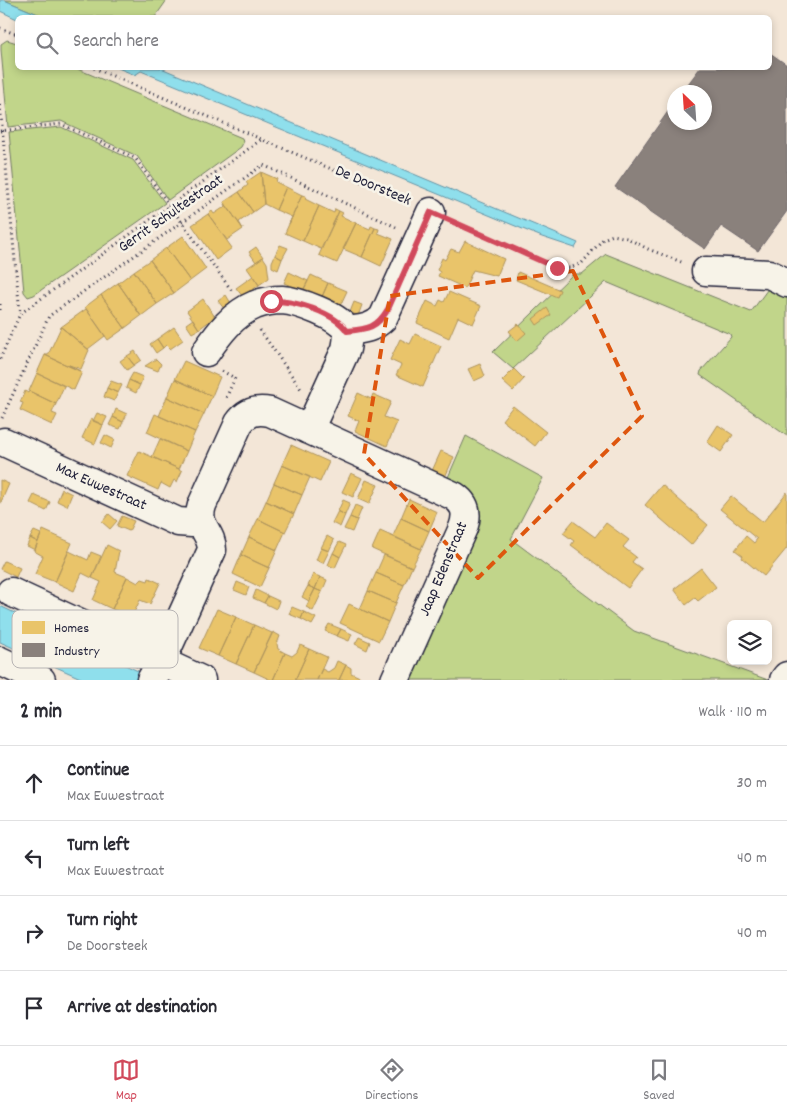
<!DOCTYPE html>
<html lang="en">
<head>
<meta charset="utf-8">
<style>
	:root { --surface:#fff; --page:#f2f2f3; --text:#2b2b33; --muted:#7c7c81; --line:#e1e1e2; --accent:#d1495b }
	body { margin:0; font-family:Dekko,sans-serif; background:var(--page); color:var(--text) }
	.controls { position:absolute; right:15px; bottom:15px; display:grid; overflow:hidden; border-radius:8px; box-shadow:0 2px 8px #0003 }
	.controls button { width:45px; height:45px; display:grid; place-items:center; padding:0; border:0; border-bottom:1px solid var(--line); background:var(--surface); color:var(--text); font:25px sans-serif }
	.compass { position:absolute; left:667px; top:85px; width:45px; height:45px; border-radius:50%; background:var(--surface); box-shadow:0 2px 8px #0003; rotate:335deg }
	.stop { position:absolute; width:15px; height:15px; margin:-11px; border:4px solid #d1495b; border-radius:50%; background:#fff }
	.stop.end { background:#d1495b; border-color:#fff; box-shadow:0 1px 5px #0008 }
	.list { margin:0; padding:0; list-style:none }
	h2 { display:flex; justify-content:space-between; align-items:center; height:65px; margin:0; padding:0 20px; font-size:21px }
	h2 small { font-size:16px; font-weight:400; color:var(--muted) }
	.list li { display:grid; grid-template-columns:32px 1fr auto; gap:15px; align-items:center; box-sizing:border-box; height:75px; padding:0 20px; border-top:1px solid var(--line) }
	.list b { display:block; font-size:19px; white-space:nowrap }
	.list p { margin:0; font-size:16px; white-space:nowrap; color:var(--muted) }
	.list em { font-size:16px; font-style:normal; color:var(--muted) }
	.icon { flex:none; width:28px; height:28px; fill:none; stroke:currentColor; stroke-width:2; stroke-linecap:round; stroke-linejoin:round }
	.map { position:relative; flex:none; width:787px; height:680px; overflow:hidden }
	.search { position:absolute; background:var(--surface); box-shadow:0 2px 8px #0003; left:15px; right:15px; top:15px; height:55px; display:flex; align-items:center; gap:12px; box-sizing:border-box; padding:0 18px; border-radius:8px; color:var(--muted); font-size:19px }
	.sheet { height:365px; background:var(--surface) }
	nav { display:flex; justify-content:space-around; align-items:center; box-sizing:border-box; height:70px; border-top:1px solid var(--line); background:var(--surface); font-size:14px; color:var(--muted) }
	nav a { display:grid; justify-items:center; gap:2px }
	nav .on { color:var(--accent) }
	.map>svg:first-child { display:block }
</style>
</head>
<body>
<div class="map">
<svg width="787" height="680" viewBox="0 0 787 680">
	<rect width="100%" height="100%" fill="#f3e6d7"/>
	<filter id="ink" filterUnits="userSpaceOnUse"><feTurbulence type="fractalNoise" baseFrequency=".02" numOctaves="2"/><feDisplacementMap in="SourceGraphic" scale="10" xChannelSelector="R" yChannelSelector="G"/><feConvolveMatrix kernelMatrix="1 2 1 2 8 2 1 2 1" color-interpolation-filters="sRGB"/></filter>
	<g filter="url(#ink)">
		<path fill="#c1d58a" stroke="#727c62" d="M4,0H167L155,17H45Z
			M7,40L17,43L18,68H75L242,138L243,143L241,147L168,200L137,156L61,121L8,127L1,50V44Z
			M61,127L133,160L165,203L34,295L28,297L24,292L9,132Z
			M606,254L751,312L770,286L787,294V436L700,375L701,371L731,337L730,334L606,282L513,369L493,352L573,274H582Z
			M466,436L543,478L511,539L634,631L768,680H409L471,527L446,482Z"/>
		<path fill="#8fdfec" stroke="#6393a5" d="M0,0H4L45,17L18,18L17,19L0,11Z
			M118,68H161L578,243L575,248L542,237L141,71L135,75Z
			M0,606L138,671L159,680H85L0,642Z"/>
		<path fill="#e9c46a" stroke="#ad935c" d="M261,172L264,204L253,212L239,192L248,185L246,182Z
			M261,172L277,179L276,182L286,187L276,210L264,204Z
			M286,187L302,195L289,224L292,217L276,210Z
			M239,192L253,212L239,222L243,229L224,202Z
			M302,195L306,196L305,199L319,206L303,241L285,233Z
			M224,202L243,229L227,240L208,214L212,211L214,214L226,206Z
			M319,206L334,213L335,209L339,211L321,249L303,241Z
			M339,211L343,213L341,216L356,223L337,263L319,255Z
			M208,214L232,248L216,260L192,225Z
			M356,223L370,229L371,226L375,228L362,257L343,249Z
			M375,228L379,229L378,233L393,239L381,266L362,257Z
			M183,236L206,269L190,281L166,248Z
			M465,241L504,259L497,276L473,270L465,288L438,276L440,272L437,270L442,258L445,260L451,249L459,252Z
			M280,245L288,248L282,259L275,255Z
			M256,247L263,257L256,262L249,252Z
			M166,248L190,281L174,293L150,260Z
			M275,255L282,259L278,270L272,267V262Z
			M263,257L267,263L269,278L259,285L247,268Z
			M150,260L174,293L157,304L134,271Z
			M134,271L157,304L141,316L118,283Z
			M289,272L308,281L303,291L284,283Z
			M518,272L560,290L557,297L516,280Z
			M311,275L328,283L321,299L303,291Z
			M253,276L259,285L243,297L236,288Z
			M118,283L141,316L125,328L101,295Z
			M328,283L347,291L339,308L321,299Z
			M449,292L481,306L473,324L458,317L449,338L417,323L427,301L437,306L440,300L444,302Z
			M101,295L125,328L108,340L85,307Z
			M226,295L232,305L225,310L218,301Z
			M203,299L215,317L199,329L187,311Z
			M354,302L362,305L358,316L350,312Z
			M547,308L551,315L537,325L533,319Z
			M86,309L105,336L88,349L61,327Z
			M193,319L199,329L192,333L186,324Z
			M518,324L526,333L517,341L509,331Z
			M61,327L89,350L81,369L69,365L82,372L45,355H48Z
			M174,327L183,340L170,349L166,345L163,348L157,339Z
			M415,334L441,346L423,387L396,375L401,365L390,360L400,339L410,344Z
			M157,339L163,348L156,353L150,344Z
			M135,351L141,360L134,365L127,356Z
			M45,355L82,372L74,390L37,373Z
			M127,356L134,365L127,370L120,361Z
			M156,359L161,364L158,371L145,366Z
			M184,361L220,377L212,396L175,379Z
			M480,364L485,376L474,381L468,369Z
			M514,369L524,379L513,391L502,381Z
			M37,373L64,386L56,404L29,391Z
			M133,373L143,377L140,385L129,380Z
			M175,379L212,396L204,414L167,397Z
			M129,380L140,385L136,393L126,388Z
			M111,381L122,385L118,393L107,388Z
			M107,388L118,393L114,401L104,397Z
			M25,391L28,393L29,391L56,404L52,413L57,415L52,425L20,410L23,403L20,402Z
			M358,393L371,399L373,394L391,402L384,417L397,422L387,446L355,431L359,421L348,416Z
			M167,397L204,414L195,432L159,416Z
			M513,406L546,432L535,446L502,420Z
			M116,409L127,414L123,422L113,417Z
			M97,413L107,417L103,425L93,421Z
			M155,414L195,432L187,451L147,432Z
			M113,417L123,422L120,429L109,425Z
			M91,419L103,425L95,444L82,438Z
			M718,425L733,435L721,452L707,442Z
			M105,435L115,440L111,448L101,443Z
			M160,439L187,451L179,469L152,457Z
			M291,445L329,462L320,482L282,465Z
			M139,451L179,469L182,471L177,482L174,480L170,488L161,483L158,490L127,476Z
			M441,451L454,457L445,477L432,471Z
			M282,465L310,477L302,495L274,483Z
			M351,473L362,478L353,497L342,492Z
			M0,480L9,484L1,502L2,503L0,502Z
			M366,480L378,485L369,504L358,499Z
			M274,483L302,495L294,514L266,501Z
			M662,485L708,525L691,545L645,505Z
			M62,489L72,494L67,506L57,501Z
			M787,492V548L764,576L742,558L743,556L735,550L746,536L754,543L757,539L720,509L731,496L763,522Z
			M34,495L50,502L46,511L30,503Z
			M409,499L437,512L429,531L401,518Z
			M343,500L350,503L345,515L338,511Z
			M266,501L294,514L285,532L258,519Z
			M355,505L362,508L357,520L350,517Z
			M338,511L345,515L340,527L332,523Z
			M109,514L117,521L110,529L102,522Z
			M122,516L134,521L129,531L117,526Z
			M350,517L357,520L352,532L344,529Z
			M401,518L429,531L421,549L393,536Z
			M258,519L285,532L277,550L249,537Z
			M573,521L595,537L606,523L629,540L623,547L636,557L632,562L642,569L628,588L571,545L574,541L563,533Z
			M43,530L72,543L55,582L35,574L43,556L34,551Z
			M34,531L41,534L38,542L30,538Z
			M380,531L421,549L412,567L372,549Z
			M327,536L334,540L329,551L321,548Z
			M249,537L277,550L269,568L241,555Z
			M30,538L38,542L35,550L27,546Z
			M339,542L346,545L340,557L333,553Z
			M107,545L119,551L115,572L127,577L112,609L93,600L101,582L92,578Z
			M321,548L329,551L323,563L316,560Z
			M69,551L88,560L91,552L101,556L92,578L82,573L74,591L55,582Z
			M333,553L340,557L335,568L328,565Z
			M241,555L269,568L260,587L233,574Z
			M384,555L412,567L404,585L376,573Z
			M4,561L20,568L16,577L0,569Z
			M701,568L716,587L698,601L695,598L686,605L674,589Z
			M376,573L404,585L396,603L368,591Z
			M313,574L320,577L315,589L308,586Z
			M127,577L138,583L142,579L148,581L149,578L160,583L150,604L140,600L132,617L112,609Z
			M320,577L327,580L322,592L315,589Z
			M237,582L249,587L246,595L234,590Z
			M308,586L315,589L309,601L302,597Z
			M315,589L322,592L313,611L306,607Z
			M256,590L268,596L264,603L253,598Z
			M368,591L396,603L388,622L360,609Z
			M268,596L279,601L276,609L264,603Z
			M349,604L388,622L379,641L340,623Z
			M292,607L304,612L301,619L289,614Z
			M217,609L236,617L218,656L199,648Z
			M304,612L316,618L312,625L301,619Z
			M236,617L254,625L236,664L218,656Z
			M329,624L341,629L337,636L325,631Z
			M254,625L272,633L254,672L236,664Z
			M341,629L352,634L349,641L337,636Z
			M273,632L280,636L277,644L278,649L285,653L273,680H271L254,672Z
			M359,637L370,642L367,650L355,644Z
			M300,645L309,649L295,680H273L285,653L292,656L297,652Z
			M309,649L327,657L317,680H295Z
			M337,661L346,665L339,680H317L322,669L328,672L334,668Z
			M346,665L351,668V673L362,678L361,680H339Z"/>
		<path fill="#8a817c" stroke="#6b6468" d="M770,53L787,65V211L758,251L721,226L705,249L615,187L674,103V122H704V92H682L700,68H770Z"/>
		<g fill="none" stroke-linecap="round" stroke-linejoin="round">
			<defs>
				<path id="minor" d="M706,271L769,274L787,283
					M347,331C362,329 372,329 383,318L431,212
					M206,352C219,333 233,314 255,305C263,302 273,300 282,300C297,301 340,316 346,330C349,336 347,343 346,349L309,430
					M4,442L178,522L192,523L200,521
					M11,592L201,680
					M0,661L41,680
					M151,680L161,662L212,550C212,531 195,527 202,505L239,423C247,412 256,409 270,412L454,496C466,504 468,514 463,528L395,680
					M784,680L787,676"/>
			</defs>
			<use href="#minor" stroke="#22223b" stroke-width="31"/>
			<path stroke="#22223b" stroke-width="3" stroke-dasharray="1 4" stroke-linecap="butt" d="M0,28L18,35
				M94,68L409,202
				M0,105L20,313
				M0,131L61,124L135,158L232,291
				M453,222L557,268H570L582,263L603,239L613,235L627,238L648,249L684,263
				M0,304V313
				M260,330L301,389
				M0,359L20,314L262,139
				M222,371L235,378L226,398
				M2,418L49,316L263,165L396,227"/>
			<use href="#minor" stroke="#f7f3e8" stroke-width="28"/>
		</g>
	</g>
	<g fill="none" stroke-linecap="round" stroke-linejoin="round" filter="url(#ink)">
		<path stroke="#d1495b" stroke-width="6" d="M271,301C293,300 334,312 347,331C368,329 377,328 388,309L431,212L557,268"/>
	</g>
	<path fill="none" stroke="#de560e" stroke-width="4" stroke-dasharray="10 6" stroke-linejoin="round" d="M573,271L642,416L478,578L364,454L390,296Z"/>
	<g text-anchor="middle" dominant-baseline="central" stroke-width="5" stroke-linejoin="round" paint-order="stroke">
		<g font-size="16" fill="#22223b" stroke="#f7f3e8">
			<text transform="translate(373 186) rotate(23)">De Doorsteek</text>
			<text transform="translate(171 214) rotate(-35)">Gerrit Schultestraat</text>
			<text transform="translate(101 487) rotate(24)">Max Euwestraat</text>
			<text transform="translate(444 569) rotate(-67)">Jaap Edenstraat</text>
		</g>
	</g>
	<rect x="12" y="610" width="166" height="58" rx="8" fill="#f7f3e8" stroke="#b7b4b4" stroke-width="1"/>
	<rect x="22" y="621" width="23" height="13" fill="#e9c46a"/>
	<rect x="22" y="643" width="23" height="14" fill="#8a817c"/>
	<g font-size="14" fill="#22223b">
		<text x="54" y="632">Homes</text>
		<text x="54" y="655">Industry</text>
	</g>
</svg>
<div class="controls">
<button><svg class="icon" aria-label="layers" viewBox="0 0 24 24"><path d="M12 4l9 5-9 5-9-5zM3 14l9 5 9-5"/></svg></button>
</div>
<svg class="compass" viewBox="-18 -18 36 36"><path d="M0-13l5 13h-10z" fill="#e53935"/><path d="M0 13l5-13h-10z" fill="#7c7c81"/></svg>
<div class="stop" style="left:271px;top:301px"></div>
<div class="stop end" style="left:557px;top:268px"></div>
<div class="search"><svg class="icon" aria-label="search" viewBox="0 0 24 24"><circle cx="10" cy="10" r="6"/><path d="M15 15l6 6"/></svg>Search here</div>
</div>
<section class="sheet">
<h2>2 min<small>Walk · 110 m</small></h2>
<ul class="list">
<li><svg class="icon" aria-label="ahead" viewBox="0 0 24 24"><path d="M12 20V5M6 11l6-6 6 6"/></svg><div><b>Continue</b><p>Max Euwestraat</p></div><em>30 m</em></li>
<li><svg class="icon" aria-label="left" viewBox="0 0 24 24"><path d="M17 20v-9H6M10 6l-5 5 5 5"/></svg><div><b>Turn left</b><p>Max Euwestraat</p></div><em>40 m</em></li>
<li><svg class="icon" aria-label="right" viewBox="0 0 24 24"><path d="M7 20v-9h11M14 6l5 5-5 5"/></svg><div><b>Turn right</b><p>De Doorsteek</p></div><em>40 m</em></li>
<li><svg class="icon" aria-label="arrive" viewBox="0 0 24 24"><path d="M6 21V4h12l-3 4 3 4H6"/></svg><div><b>Arrive at destination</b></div></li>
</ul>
</section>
<nav>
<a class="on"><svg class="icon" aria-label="map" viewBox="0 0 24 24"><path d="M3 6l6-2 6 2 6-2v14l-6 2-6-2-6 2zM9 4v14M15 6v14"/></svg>Map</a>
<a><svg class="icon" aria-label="directions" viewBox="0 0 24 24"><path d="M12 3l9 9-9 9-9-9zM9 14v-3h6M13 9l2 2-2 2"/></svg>Directions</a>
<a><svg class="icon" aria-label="saved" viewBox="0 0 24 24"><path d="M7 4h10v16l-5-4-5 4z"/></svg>Saved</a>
</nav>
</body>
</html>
